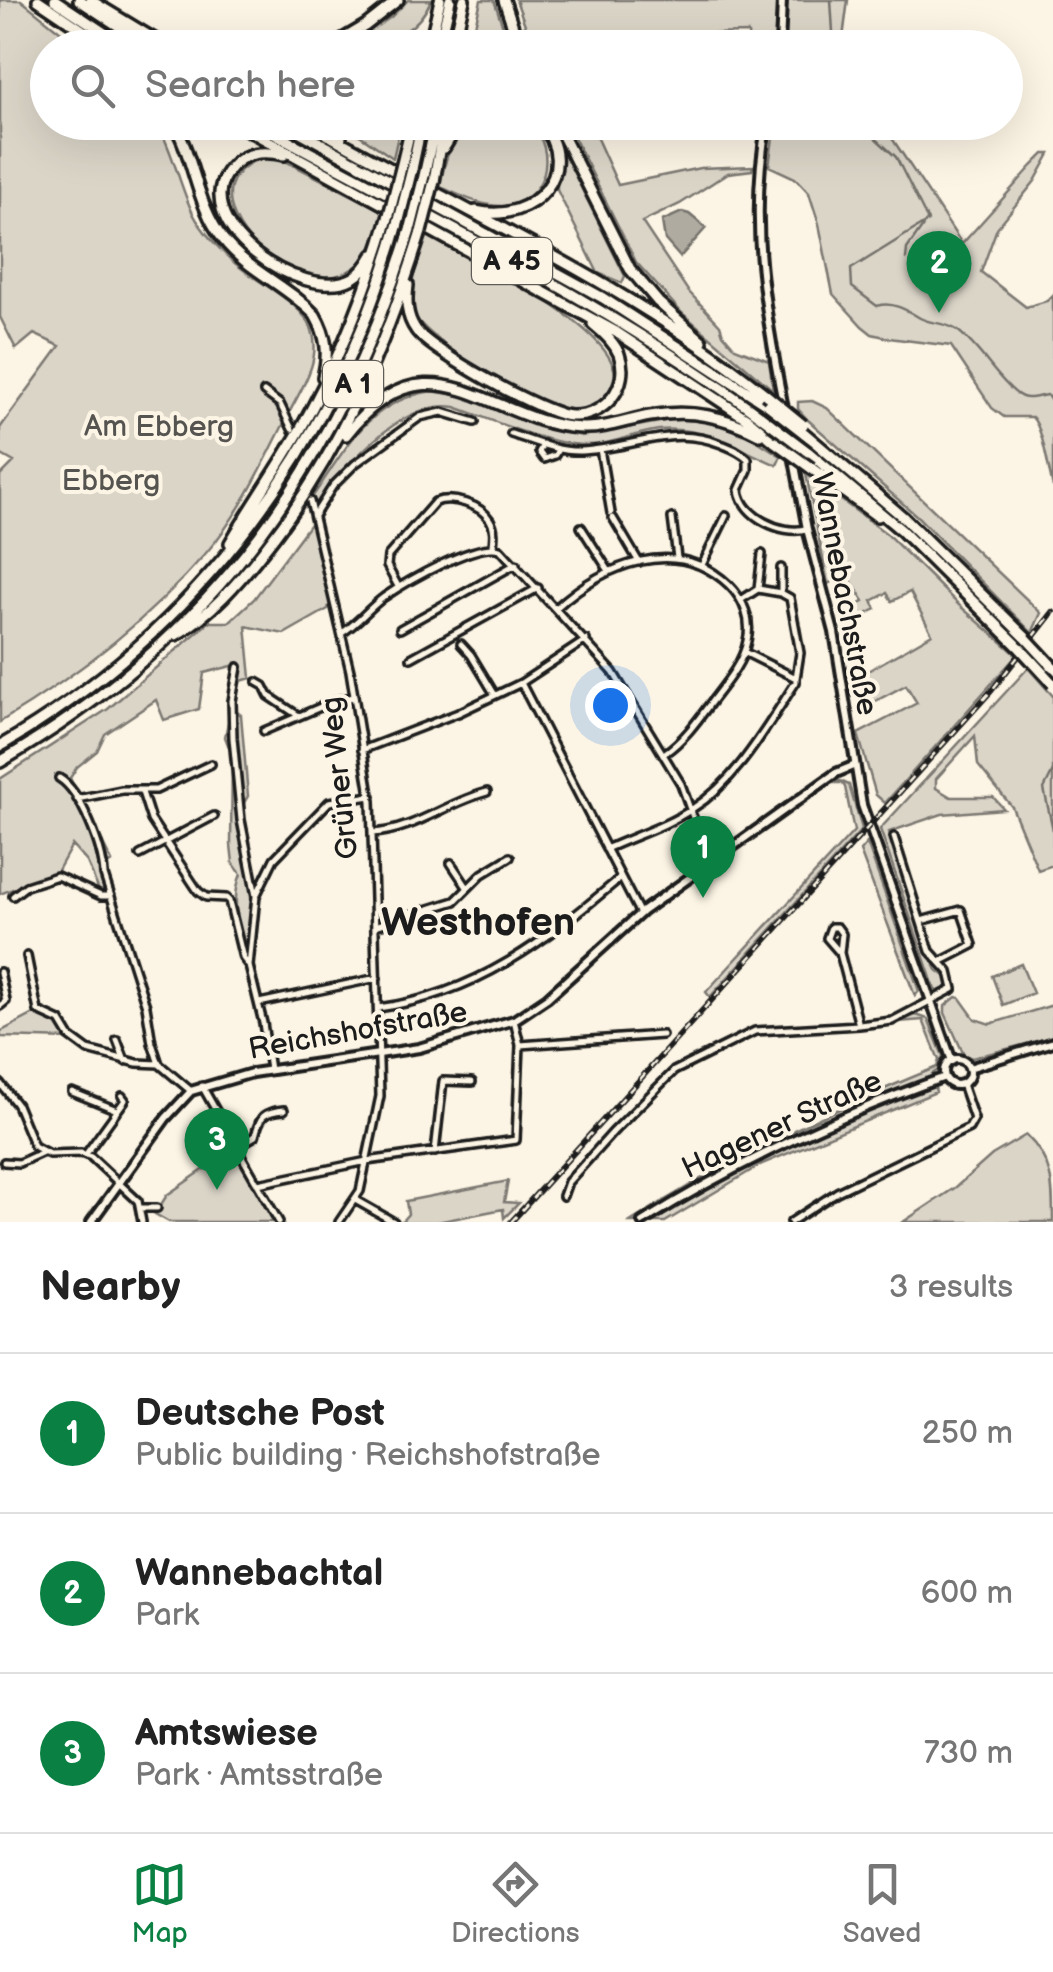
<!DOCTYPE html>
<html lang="en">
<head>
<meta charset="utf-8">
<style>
	:root { --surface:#fff; --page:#f2f2f2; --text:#222; --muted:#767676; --line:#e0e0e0; --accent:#0b8043 }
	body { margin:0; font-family:"Balsamiq Sans",sans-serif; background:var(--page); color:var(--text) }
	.you { position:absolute; left:610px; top:705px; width:35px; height:35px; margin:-25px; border:8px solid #fff; border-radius:50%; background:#1a73e8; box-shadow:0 0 0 15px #1a73e833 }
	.badge { display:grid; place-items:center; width:65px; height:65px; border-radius:50%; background:var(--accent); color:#fff; font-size:32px; font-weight:700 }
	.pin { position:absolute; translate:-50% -82px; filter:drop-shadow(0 2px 5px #0008) }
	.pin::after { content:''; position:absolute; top:52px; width:35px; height:30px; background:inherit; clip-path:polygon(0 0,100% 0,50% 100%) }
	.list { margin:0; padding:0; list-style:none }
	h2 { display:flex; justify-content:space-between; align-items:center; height:130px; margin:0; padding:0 40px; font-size:42px }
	h2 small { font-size:32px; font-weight:400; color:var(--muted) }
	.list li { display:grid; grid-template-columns:65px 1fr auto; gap:30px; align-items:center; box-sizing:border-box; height:160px; padding:0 40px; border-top:2px solid var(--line) }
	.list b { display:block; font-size:38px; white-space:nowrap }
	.list p { margin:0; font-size:32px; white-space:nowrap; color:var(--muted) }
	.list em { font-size:32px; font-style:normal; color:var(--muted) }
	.icon { flex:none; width:55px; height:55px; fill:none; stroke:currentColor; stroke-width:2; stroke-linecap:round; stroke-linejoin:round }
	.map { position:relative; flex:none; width:1053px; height:1222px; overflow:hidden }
	.search { position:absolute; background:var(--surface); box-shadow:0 10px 40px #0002; left:30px; right:30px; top:30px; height:110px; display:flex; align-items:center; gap:25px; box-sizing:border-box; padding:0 35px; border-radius:55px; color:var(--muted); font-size:38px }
	.sheet { height:610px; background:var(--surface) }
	nav { display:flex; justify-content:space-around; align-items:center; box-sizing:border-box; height:140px; border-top:2px solid var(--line); background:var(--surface); font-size:28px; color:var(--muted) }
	nav a { display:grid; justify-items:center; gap:5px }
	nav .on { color:var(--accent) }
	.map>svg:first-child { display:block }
</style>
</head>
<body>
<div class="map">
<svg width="1053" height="1222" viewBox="0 0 1053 1222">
	<rect width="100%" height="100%" fill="#fcf5e5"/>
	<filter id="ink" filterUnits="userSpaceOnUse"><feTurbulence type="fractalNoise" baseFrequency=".01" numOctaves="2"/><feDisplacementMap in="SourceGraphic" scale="20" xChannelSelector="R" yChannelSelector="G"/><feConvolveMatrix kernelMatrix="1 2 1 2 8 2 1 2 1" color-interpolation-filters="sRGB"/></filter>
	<g filter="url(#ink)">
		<path fill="#dbd5c8" stroke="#7c7872" stroke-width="2.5" d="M0,0H21L80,47L48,48V122L157,123C172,150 178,179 190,207C198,226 213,242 227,256C249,280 302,300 312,330C322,360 301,389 288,415C264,463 241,513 206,553C149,619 75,677 0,722V476L14,462L0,454V428L60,346L34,334L16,349L0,317Z
			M408,0H431C421,25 390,50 362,36L391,17Z
			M481,0H494L510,47H470Z
			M516,0H777L774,47H749L748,33L659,35L616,47H533Z
			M787,0H848L843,38L846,47H785Z
			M342,123H401L393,158Z
			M469,123H529C559,150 547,204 502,206C480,206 460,195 440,187C445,160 449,141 469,123Z
			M545,123H549L625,276L622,283L598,273L557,190V149Z
			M567,123H590L618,185L700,168L753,166L752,170L728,173L680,204L642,222L688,291L720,325L723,334L735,348L769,361L773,390L682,313L636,262Z
			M775,123H882L962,244L1032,166L1044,154H1050L1035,181L997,228L981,272L1026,307L1047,301L1053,295V487C1048,469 1043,428 1032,417H1004L992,408L951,346L889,338L872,334L862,326L833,294L819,224L809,193L795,178L769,166Z
			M264,157L283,160L384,212C353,371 151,194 264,157Z
			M428,234C468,257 620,328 615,379C614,388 605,397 599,405C586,408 574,411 561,408C532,403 420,338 412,310C406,285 420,258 428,234Z
			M432,391L467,397L536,425L582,436L676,419L719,423L745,433L781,456L777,465C737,448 704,426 659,430C634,433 609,446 583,445C539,442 496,421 455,407C401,399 344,467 316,507L313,496C347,447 368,401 432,391Z
			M812,401L827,408L1041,613L1032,633L918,517L808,420L798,409V402Z
			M806,474L887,534L960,606L1017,655L885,803L876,795L858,734L917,703L906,685L868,705L854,679L932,634L910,592L892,601L887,593L872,601L876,609L849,623L846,612L864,601L846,573L828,584Z
			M313,520L331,599L328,609L284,634L246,626L251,678L241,681L232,666L204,673L199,709L164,720L156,700L105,734L97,751L77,767L70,778L112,862L102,868L104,889L100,893L87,862L72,845L57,872L0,894V779L108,709L209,622H229L254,599Z
			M1028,668L1053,696V865L1038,870L1012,807L978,765L975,736L936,779V788L951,797H993L1004,809L942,814L889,832L929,953L937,970L949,979V988L940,992L935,990L880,829Z
			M237,712L241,715L248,796L238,813L253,891L246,954C239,926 230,901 241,874L233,863L231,845L232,755L225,737L228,722Z
			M838,780L849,785L862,829L710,997L706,992L854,831L845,787L842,783H835Z
			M867,843L919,991L915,996L860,851Z
			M1021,964L1033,993L1003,1005L992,976Z
			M956,997L960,998L975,1019L990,1024L1053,1005V1037L972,1058L964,1055L945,1013V1006Z
			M36,1013L58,1023L69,1039L1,1037L0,1032Z
			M916,1015L928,1019L943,1056L938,1070L932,1074L936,1092L762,1164L665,1222H630C730,1157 827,1112 937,1067L939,1060L923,1020L898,1022Z
			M1026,1135C1053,1161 1053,1184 1053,1222H903L956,1187L992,1155Z
			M236,1151L276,1222H169L155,1214L167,1195L222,1157Z
			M508,1181L504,1202L519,1203L504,1218L503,1209L437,1222H401L408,1214L406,1201Z"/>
		<path fill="#b0aba1" stroke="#75726c" stroke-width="2.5" d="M682,212L689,214L706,228L680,257L665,240L662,221Z"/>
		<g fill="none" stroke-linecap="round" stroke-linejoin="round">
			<path stroke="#75726c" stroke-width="2.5" d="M831,0L834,48
				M858,122L896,157L928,221L851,269L852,287L877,306C892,301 907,310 920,318C931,324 945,322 957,330C981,348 994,376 1017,394C1027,402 1037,396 1047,395L1053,404
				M906,259L907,249L923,226
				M1053,771L1044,789L1053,830"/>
			<path stroke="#dad4c7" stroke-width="5" stroke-dasharray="5 2.5" stroke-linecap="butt" d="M299,456L310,501"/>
			<defs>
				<path id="minor" d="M264,392L280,404L292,429
					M511,434C533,441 557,452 581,451C630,449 671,424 721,444C731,448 740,451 748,459V470L739,490C743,517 781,535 806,529
					M543,444L539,452L544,459L555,455L558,449
					M600,449L611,513
					M310,501L350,671L371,801L380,1096L360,1191L339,1222
					M314,516L333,486L355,464L420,417L442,412L475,422
					M613,518L639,562
					M672,518L677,558
					M581,527L609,571
					M702,565L726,516
					M399,588L387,566L388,556L435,502C452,496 480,504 490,520C495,528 494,537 493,546
					M758,589L762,554
					M781,593V568
					M741,600L758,589L781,593L790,598L800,653L796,678
					M556,608C603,565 676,534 729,585C744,600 752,620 747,641C743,663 725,684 712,701C698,720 684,740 665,753
					M400,629L516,564
					M342,633C357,624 369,608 384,597C406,582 476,541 500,549L613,672L681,784L709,862
					M461,644L471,655L495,695
					M411,658L538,588
					M238,667L232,701L233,738L241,820L256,896L249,966L263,1023L270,1070
					M257,682L264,686L269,696L299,716
					M521,683L640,914
					M264,731L337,700L354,697
					M362,750L458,713L521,683L586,640
					M59,778C81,791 103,849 104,875L146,1006L152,1043L159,1064L191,1091
					M142,792L151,820L198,891L206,897L226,898L229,901L243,958L249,966
					M77,799L122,790H156L211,764
					M372,833C413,831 448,802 487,792
					M606,849C634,836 667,826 692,809C738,780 767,726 796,682V678L744,652
					M140,855L214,816
					M451,863L467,887
					M13,896L26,886L57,876L101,896H111
					M256,896L274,859L329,802L371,796
					M921,921L961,910L973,945L940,962
					M375,926L455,901L482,874L510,857
					M27,956L38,1011L60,1021L69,1036L88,1050L137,1063L159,1064
					M0,972L6,1001L0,1006
					M259,1003L377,978
					M378,1008C476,995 547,940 620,878
					M514,1020L520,1045L662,1035
					M859,1025L892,1021L953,989L949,972L930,951L894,837
					M117,1040L125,1061
					M0,1083L17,1105L34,1146L49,1154L81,1153L91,1157L138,1201L142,1222
					M202,1086L279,1222
					M72,1092L117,1110
					M236,1147L255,1136C260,1116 263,1112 284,1110
					M435,1152L443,1081L472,1082
					M86,1154L125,1100L122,1096
					M4,1162L19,1163L43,1152
					M258,1184L367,1161L516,1140L520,1045
					M563,1196L568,1182L613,1132L674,1071L755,1031L859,1025L840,953L842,934L837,927H831L827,938L840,953
					M357,1201L394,1222
					M140,1208H157
					M791,1222L837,1192L969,1128L974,1119L962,1084"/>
				<path id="tertiary" d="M91,1222L166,1118L191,1091L252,1073L419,1048L514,1020L547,998L643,911L836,773L853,766"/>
				<path id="secondary" d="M780,48L782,0
					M767,122C748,220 765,312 784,408
					M793,455L807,529L834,632L862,805L952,1061
					M944 1072a13 13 0 1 1 26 0a13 13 0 1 1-26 0Z
					M969,1068L1053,1042
					M642,1222C738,1162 839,1115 945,1077"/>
				<path id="motorway" d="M38,0L109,48
					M55,0L127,48
					M79,0L152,48
					M90,0L169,48
					M504,0L520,48
					M328,48L365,26L398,0
					M429,48L440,0
					M439,48L450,0
					M453,48L464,0
					M173,122C195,159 196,205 223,239C248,271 287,285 315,315C327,336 329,354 323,377
					M233,122L616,332L749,420L775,442
					M254,122C428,218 611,303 771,424
					M282,122L603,298L768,405
					M305,122C460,210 626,282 765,394
					M327,122L341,138
					M556,122L630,269L658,302L702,341
					M444,148L460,122
					M284,155C266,151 247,151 233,165C180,221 303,305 353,278C362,273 368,264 373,255
					M402,164L412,122
					M412,169L422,122
					M424,176L436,122
					M434,181L444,122
					M476,211C534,225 583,170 540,122
					M408,285C406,301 406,316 416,330C430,351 545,415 571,416C604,418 631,386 619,354C614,342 603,332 593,324
					M804,433L903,517L1025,637
					M346,435C430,327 492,425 582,428C605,429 627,420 650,416C690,409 725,416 761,435
					M808,452L901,530L1018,646
					M811,468L877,516
					M230,543C253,504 278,468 300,430C339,361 367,291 389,215
					M176,635C211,614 238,583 263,551C339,456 385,347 421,232
					M0,746C199,631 338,441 399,220
					M0,762C216,637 339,462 411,227"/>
			</defs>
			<use href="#minor" stroke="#1c1c1c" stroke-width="12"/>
			<use href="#tertiary" stroke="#1c1c1c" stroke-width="14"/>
			<use href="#secondary" stroke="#1c1c1c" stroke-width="14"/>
			<use href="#motorway" stroke="#1c1c1c" stroke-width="16"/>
			<use href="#minor" stroke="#fcf5e5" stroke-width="5"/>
			<use href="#tertiary" stroke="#fcf5e5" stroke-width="6"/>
			<use href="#secondary" stroke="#fcf5e5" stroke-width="6"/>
			<use href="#motorway" stroke="#fcf5e5" stroke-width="9"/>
			<defs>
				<path id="rail" d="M511,1222L992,690L1053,612"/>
			</defs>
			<use href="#rail" stroke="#1c1c1c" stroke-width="6"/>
			<use href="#rail" stroke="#fcf5e5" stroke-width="2.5" stroke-dasharray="8" stroke-linecap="butt"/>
			<defs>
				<path id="motorway-bridge" d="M389,215L402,164
					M399,220L412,169
					M411,227L424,176
					M421,232L434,181
					M765,394L803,425
					M768,405L804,433
					M771,424L808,452
					M775,442L811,468
					M1025,637L1053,667
					M1018,646L1053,684"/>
			</defs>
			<use href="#motorway-bridge" stroke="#1c1c1c" stroke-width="16" stroke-linecap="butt"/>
			<use href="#motorway-bridge" stroke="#fcf5e5" stroke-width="9"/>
		</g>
	</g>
	<g text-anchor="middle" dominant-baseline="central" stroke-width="8" stroke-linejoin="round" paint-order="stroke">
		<g fill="#fcf5e5" stroke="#5f5d58" stroke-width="2.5">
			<rect x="472" y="238" width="80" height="46" rx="8"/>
			<rect x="323" y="361" width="60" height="46" rx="8"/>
		</g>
		<g font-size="28" font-weight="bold" fill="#1c1c1c">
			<text x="512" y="261">A 45</text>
			<text x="353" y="384">A 1</text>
		</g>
		<g font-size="30" fill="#555450" stroke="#fcf5e5">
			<text x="159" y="427">Am Ebberg</text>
			<text x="111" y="481">Ebberg</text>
		</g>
		<g font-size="30" fill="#1c1c1c" stroke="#fcf5e5">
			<text transform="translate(844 594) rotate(79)">Wannebachstraße</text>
			<text transform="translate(340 778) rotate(-96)">Grüner Weg</text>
			<text transform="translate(358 1031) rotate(-10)">Reichshofstraße</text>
			<text transform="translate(782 1125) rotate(-25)">Hagener Straße</text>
		</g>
		<g font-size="40" font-weight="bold" fill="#1c1c1c" stroke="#fcf5e5">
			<text x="478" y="923">Westhofen</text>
		</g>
	</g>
</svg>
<div class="you"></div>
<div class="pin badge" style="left:703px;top:898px">1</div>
<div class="pin badge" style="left:939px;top:313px">2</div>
<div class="pin badge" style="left:217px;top:1190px">3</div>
<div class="search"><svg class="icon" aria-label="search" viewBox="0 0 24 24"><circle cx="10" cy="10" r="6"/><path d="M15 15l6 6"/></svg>Search here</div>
</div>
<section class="sheet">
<h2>Nearby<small>3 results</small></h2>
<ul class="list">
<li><span class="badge">1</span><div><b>Deutsche Post</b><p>Public building · Reichshofstraße</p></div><em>250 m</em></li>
<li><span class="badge">2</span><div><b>Wannebachtal</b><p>Park</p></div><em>600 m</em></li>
<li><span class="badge">3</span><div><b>Amtswiese</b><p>Park · Amtsstraße</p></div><em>730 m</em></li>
</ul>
</section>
<nav>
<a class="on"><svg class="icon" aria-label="map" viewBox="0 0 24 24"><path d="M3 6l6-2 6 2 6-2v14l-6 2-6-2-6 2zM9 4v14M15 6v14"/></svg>Map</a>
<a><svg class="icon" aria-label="directions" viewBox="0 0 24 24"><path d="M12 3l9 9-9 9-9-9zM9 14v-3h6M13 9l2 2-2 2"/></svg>Directions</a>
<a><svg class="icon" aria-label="saved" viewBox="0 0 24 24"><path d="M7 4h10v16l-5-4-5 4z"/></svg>Saved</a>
</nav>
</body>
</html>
